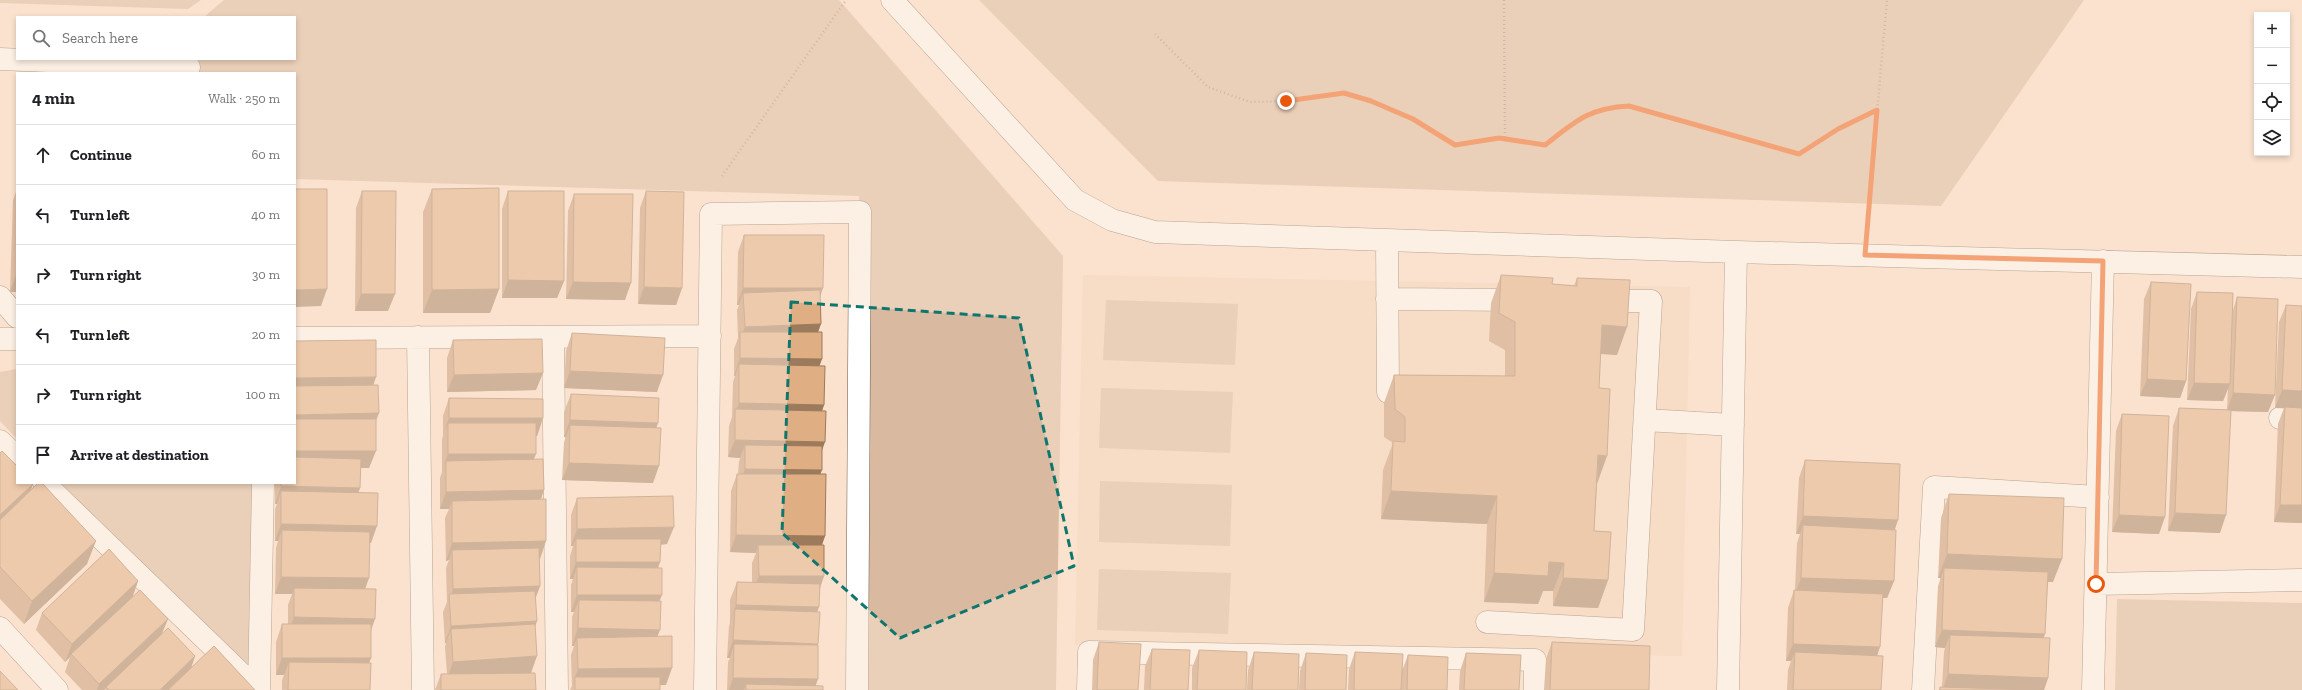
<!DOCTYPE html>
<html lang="en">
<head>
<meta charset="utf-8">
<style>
	:root { --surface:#fff; --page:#f6f6f6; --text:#202124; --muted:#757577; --line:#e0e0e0 }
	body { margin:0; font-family:"Zilla Slab",serif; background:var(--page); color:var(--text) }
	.controls { position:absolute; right:12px; top:12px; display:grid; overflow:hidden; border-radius:0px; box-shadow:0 2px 6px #0003 }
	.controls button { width:36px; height:36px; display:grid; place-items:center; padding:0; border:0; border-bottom:1px solid var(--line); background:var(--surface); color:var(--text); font:20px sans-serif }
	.stop { position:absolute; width:12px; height:12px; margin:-9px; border:3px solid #ea580c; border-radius:50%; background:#fff }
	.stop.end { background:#ea580c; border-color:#fff; box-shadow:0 1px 4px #0008 }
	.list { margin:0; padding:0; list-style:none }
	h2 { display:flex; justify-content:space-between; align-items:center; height:52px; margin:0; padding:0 16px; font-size:17px }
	h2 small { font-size:13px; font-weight:400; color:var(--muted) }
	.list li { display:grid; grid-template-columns:26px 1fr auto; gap:12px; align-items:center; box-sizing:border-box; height:60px; padding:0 16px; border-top:1px solid var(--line) }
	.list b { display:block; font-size:15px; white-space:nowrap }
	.list em { font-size:13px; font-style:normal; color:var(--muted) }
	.icon { flex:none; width:22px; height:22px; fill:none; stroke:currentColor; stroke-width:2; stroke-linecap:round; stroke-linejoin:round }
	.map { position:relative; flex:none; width:2302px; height:690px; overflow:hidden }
	.search { position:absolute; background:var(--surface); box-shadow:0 2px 6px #0003; left:16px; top:16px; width:280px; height:44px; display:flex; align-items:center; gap:10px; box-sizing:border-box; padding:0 14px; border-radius:0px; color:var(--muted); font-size:15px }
	.panel { position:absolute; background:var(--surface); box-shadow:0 2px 6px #0003; left:16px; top:72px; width:280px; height:412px; border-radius:0px }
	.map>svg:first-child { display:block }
</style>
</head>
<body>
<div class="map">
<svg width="2302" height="690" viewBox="0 0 2302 690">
	<rect width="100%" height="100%" fill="#fae2ce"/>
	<path fill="#f3d5bc" d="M1083,275L1690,287L1682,656L1075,645Z"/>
	<path fill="#d9baa0" d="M0,0H201L188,9L0,3Z
		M224,0H839L1063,256L1056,690H857L859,196L295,179V73H198L199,59H295V17H204Z
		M979,0H2084L1941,206L1158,181Z
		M1106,300L1238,304L1235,365L1103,360Z
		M17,369V439L0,421V372Z
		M1101,388L1233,392L1230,453L1099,448Z
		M1100,481L1232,485L1230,546L1099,542Z
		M59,483H263L259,690Z
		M1099,569L1231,573L1228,634L1097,630Z
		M2117,599L2302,603V690H2115Z"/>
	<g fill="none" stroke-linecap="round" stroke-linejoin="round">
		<defs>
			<path id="minor" d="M892,0L1075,200L1112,220L1155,232L1736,252L2302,267
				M0,59L189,67
				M1387,240L1388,392
				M0,297L17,317
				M1387,299L1522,300
				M418,337L423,690
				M553,337L557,690
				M295,338L710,336
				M0,339H17
				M2280,418L2302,419
				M1645,420L1733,425
				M0,441L17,457
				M44,483L258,690
				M2096,584L2302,580
				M1487,622L1633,630L1651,301H1599
				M0,628L57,690
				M259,690L263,483
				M705,690L711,214L860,212L857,690
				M1088,690L1089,652L1535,660V690
				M1728,690L1736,252
				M1923,690L1934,487L2098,497
				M2093,690L2103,261"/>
		</defs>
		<use href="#minor" stroke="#6d5948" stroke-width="23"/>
		<path stroke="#978678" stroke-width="2.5" stroke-dasharray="1 3" stroke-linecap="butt" d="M1504,0L1505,139
			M1155,34L1208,87L1250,102L1286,101L1344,93L1371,101L1413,119L1455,145L1499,138L1545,145C1575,122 1589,108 1629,106L1799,154L1838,129L1877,110
			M722,176L846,0
			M1867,225L1887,0"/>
		<use href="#minor" stroke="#fff" stroke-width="22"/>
	</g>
	<path fill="#c09671" d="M17,189V292H10L13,200Z
		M432,189L499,289L490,313H423V212Z
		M362,191L388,311H355L356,208Z
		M508,191L564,281L557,298H502V209Z
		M646,191L682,288L676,305L638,304L640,208Z
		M574,194L625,300L566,299L568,211Z
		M744,235L820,297L818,332L819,366L824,405L822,411V450L820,474L825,536L822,545L824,576L820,588L817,612V645L816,685L823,690H727L728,662L730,658H727L729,626L730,623V600L737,582L752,583V563L756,553L730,552L731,491L737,474H738L739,462L740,458L728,457L729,426L732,417L733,382L735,376H734V349L738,338L737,310L739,305H737L738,252Z
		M1501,275L1552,284L1574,286L1577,278L1617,355L1600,354L1599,388L1597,484L1594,531L1608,580L1598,608L1553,606V591H1543L1538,604L1484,602L1487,524L1381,519L1383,470L1393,443L1384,437V403L1394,375L1505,376V350L1489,341L1491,303Z
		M2151,282L2186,381L2180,398L2140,396L2144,299Z
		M2197,292L2233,310L2237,297L2268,412L2231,411L2220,533L2168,531L2173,426L2179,408L2227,410L2228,388L2223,401L2187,400L2191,309Z
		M2286,305L2302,523L2274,522L2278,424L2284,408H2275L2279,322Z
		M572,333L657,392L564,388L566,351Z
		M453,340L536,390L447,392V358Z
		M374,385L376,421L369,468H360L358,493L371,543H369L365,589L371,631V658L369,663L370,690H282V680L284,675H276V642L282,624H288V605L292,594H275L276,548L278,541H275V509L277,504H275V483H295Z
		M571,394L657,427L653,483L562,480L564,442L566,437H564V412Z
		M449,398L543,418L537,436H536L534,459L544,490L541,499L540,559H539L540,586L536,597L535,627L531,673L536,690H435L441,674H447L445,647L446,643H445L443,612L447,602L446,568L449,560L446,561L445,518L449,509H440V478L442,472V440L443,435V416Z
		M2122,414L2159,534L2112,532L2116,431Z
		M0,453L31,490L87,564L24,624L0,599Z
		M1805,460L1895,529L1894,581L1887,598H1882L1877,656L1881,690H1787L1788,670L1791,661H1786L1788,608L1794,590H1795L1797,543L1800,534H1796L1799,478Z
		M1949,494L2053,582H2048L2044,638L2048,678L2044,690H1939L1940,687H1942L1944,652L1945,648L1935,647L1938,586L1941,578H1938L1941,518Z
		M577,498L667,544L661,545L658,568L659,601L657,637L666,685H660V690H570L572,686L571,655L574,646H572V617L574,612H571V585L573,579H570V556L573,546H571V515Z
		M138,581L133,596L162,634L195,656L191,668L255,690H105L106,689L104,690H82L65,672L70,657L65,662L36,630L42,613Z
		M1099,642L1138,690H1092L1093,660Z
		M1552,642L1649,690H1544L1546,659Z
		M1152,649L1188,690H1144L1145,666Z
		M1199,650L1246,690H1192V668Z
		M1254,652L1298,690H1247L1248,670Z
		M1355,652L1402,671L1408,655L1447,690H1348L1349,669Z
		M1306,653L1346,690H1299L1300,671Z
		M1466,653L1519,690H1459L1460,671Z"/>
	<path fill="#9c7a5c" d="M16,275H17V292H10Z
		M508,280L564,281L557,298H502Z
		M573,282L631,283L625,300L566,299Z
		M644,287L682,288L676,305L638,304Z
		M743,288H823L817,306L743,293L739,305H737Z
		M327,289L321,306L295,307V290Z
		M499,289L490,313H423L432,290Z
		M361,294H395L388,311H355Z
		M821,324L815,341L740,340L745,327Z
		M1602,325L1627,327L1617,355L1592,353Z
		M740,358L822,359L816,376L739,364L735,376H734Z
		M570,371L663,375L657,392L564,388Z
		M543,373L536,390L447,392L454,375Z
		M376,377L370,395L295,396V378Z
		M2147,379L2186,381L2180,398L2140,396Z
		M2194,383L2230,384L2223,401L2187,400Z
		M2282,390L2302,391V409L2275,408Z
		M2233,393L2275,395L2268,412L2227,411Z
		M739,403L824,405L818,422L735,413Z
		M379,413L372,431L295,432V415Z
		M449,418H543L537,436L448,435V423L443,435Z
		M570,420L658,423L652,440L570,425L566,437H564Z
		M735,440L825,442L819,459L745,445L740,458L728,457Z
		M295,451H376L369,468H295Z
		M448,454H536L529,471L446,461L442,472Z
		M1598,455L1607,456L1597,484Z
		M569,463L659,466L653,483L562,480Z
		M745,469L822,470L815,487L738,486Z
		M33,484L27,501L0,526V515Z
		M281,486L360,488L354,506L281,491L277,504H275Z
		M544,490L538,507L452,501L449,509H440L446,492Z
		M1391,491L1497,496L1487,524L1381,519Z
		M2280,505H2302V523L2274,522Z
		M2175,513L2226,515L2220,533L2168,531Z
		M2119,515L2165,517L2159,534L2112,532Z
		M1803,516L1898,520L1892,538L1803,525L1800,534H1796Z
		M281,524L377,526L371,543L282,541V530L278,541H275Z
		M674,527L667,544L576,546V539L573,546H571L577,529Z
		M736,535L825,536L819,553L758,545L756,553L730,552Z
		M96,541L87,564L24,624L32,601Z
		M546,541L540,559L452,560V550L449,560L446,561L452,543Z
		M1947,554L2062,559L2053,582L1944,578V568L1941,578H1938Z
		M576,562H660L654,579L577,567L573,579H570Z
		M1549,562L1564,563L1553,591H1543L1538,604L1484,602L1494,573Z
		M759,576H824L818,593L752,594Z
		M281,577L369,578L363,595L294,588L292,594H275Z
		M1563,578L1608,580L1598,608L1553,606Z
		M1801,578L1894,581L1887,598L1795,595Z
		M138,581L132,598L71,654L70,657L65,662L72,644Z
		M540,586L533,604L450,598L453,589Z
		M577,595H662L655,612L579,600L574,612H571Z
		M736,605L819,607L813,624L735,609L730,623V622Z
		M294,617L375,619L369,636L287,635Z
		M168,619L161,636L106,687L104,690H97L99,684Z
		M537,621L531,639L451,629L446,643H445L451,626Z
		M578,628L660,630L653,647L577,638L574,646H572Z
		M1942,630L2045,634L2039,651L1950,635L1945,648L1935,647Z
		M733,640L818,644L811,661L734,644L730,658H727Z
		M1793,644L1880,647L1874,665L1795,652L1791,661H1786Z
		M195,656L189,674L172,690H160Z
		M537,656L531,673L447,679L453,662Z
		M282,658H371L364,675L289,662L284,675H276Z
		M672,668L666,685L575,687V677L578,669Z
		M1948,674L2048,678L2044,690H1943Z
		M733,678L818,679L814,690L746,684L744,690H729Z"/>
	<path fill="#dfae83" stroke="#9c7a5c" d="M499,188V289L432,290V189Z
		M295,189H327V289L295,290Z
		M362,191H396L395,294H361Z
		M508,191H564V281L508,280Z
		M646,191L684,192L682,288L644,287Z
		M574,194H633L631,283L573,282Z
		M744,235H824L823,288H743Z
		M1501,275L1553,278L1552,284L1577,286V278L1630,280L1627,327L1602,325L1599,388L1610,389L1607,456L1598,455L1594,531L1611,532L1608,580L1563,578L1564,563L1549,562L1548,576L1494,573L1497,496L1391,491L1393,441L1405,442V417L1395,409L1394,375L1515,376V322L1499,313Z
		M2151,282L2191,284L2186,381L2147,379Z
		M820,290L821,324L745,327L743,293Z
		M2197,292L2233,293L2230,384L2194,383Z
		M2237,297L2278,299L2275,395L2233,393Z
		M2286,305L2302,306V391L2282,390Z
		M740,332H822V359L740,358Z
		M572,333L665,338L663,375L570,371Z
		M542,339L543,373L454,375L453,340Z
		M376,340V377L295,378V341Z
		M739,364L825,366L824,405L739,403Z
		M378,385L379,413L295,415V386Z
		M571,394L659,398L658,423L570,420Z
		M449,398L543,399V418H449Z
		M2285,407L2302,408V505H2280Z
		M2179,408L2231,410L2226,515L2175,513Z
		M735,409L826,411L825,442L735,440Z
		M2122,414L2169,416L2165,517L2119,515Z
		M295,419H376V451H295Z
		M448,423H536V454H448Z
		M570,425L661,428L659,466L569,463Z
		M745,445L822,446V470L745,469Z
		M2,451L17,466V483H33V484L0,515V453Z
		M295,457L361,459L360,488L281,486V483H295Z
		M543,459L544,490L446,492V461Z
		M1805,460L1900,464L1898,520L1803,516Z
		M737,474H826L825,536L736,535Z
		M38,483H42L96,541L32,601L0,567V520Z
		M281,491L378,493L377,526L281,524Z
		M1949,494L2064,498L2062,559L1947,554Z
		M673,496L674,527L577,529V498Z
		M546,499V541L452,543V501Z
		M1803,525L1896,530L1894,581L1801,578Z
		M282,530L370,532L369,578L281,577Z
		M576,539H661L660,562H576Z
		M758,545H824V576H759Z
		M539,548L540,586L453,589L452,550Z
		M109,549L138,581L72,644L42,613Z
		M577,567L662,568V595H577Z
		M1944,568L2048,572L2045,634L1942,630Z
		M737,582L820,584L819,607L736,605Z
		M294,588L376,589L375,619L294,617Z
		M140,590L168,619L99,684L71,654Z
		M1794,590L1883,594L1880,647L1793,644Z
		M535,591L537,621L451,626L449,594Z
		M579,600L661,601L660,630L578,628Z
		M735,609L820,612L818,644L733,640Z
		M282,624H371V658H282Z
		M535,624L537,656L453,662L451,629Z
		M168,628L195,656L160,690H109L106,687Z
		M1950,635L2050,638L2048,678L1948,674Z
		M672,636V668L578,669L577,638Z
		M1099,642L1141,644L1138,690H1097Z
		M1552,642L1650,646L1649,690H1550Z
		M734,644L818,645V679L733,678Z
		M214,646L255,690H168Z
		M1152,649L1190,650L1188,690H1150Z
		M1199,650L1247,652L1246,690H1197Z
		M1254,652L1299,654L1298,690H1252Z
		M1355,652L1403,654L1401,690H1354Z
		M1795,652L1883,656L1881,690H1793Z
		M1306,653L1347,655L1346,690H1305Z
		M1466,653L1521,655L1519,690H1464Z
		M1408,655L1448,657L1447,690H1407Z
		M289,662L371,663L370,690H288Z
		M0,671L18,690H0Z
		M535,673L536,690H441V674Z
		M575,677H660V690H575Z
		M746,684L823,686V690H746Z
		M1940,687L2035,690H1940Z"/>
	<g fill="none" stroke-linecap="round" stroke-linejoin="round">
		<path stroke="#ea580c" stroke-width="5" d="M1286,101L1344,93L1371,101L1413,119L1455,145L1499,138L1545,145C1576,121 1589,108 1629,106L1799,154L1838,129L1877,110L1865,255L2103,261L2096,584"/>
	</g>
	<path d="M0 0H2302V690H0ZM791,302L1019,318L1074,566L900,638L782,533Z" fill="#fae2ce" fill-opacity=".55" fill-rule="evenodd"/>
	<path fill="none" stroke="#0f766e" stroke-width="3" stroke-dasharray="8 5" stroke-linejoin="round" d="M791,302L1019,318L1074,566L900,638L782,533Z"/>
</svg>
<div class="controls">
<button>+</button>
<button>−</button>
<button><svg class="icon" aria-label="locate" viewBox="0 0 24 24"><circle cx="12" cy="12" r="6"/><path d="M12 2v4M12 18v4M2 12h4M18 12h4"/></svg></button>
<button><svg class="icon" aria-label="layers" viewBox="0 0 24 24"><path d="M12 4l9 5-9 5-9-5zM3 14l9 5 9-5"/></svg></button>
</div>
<div class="stop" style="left:2096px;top:584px"></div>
<div class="stop end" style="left:1286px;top:101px"></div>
<div class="search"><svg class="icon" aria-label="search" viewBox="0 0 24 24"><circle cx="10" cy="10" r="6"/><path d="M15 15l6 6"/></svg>Search here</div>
<section class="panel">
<h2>4 min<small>Walk · 250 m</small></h2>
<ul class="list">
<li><svg class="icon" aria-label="ahead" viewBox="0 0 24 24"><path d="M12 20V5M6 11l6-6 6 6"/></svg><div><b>Continue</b></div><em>60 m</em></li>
<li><svg class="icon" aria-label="left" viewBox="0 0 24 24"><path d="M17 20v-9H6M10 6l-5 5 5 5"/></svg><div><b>Turn left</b></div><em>40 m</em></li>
<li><svg class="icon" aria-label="right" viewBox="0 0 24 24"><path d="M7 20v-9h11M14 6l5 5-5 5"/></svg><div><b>Turn right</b></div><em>30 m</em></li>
<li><svg class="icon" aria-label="left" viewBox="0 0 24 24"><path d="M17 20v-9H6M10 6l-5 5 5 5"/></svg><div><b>Turn left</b></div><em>20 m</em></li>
<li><svg class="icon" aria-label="right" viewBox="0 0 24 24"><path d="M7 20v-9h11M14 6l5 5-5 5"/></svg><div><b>Turn right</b></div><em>100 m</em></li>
<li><svg class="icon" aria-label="arrive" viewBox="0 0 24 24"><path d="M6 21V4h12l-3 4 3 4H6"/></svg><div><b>Arrive at destination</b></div></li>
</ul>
</section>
</div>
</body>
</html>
